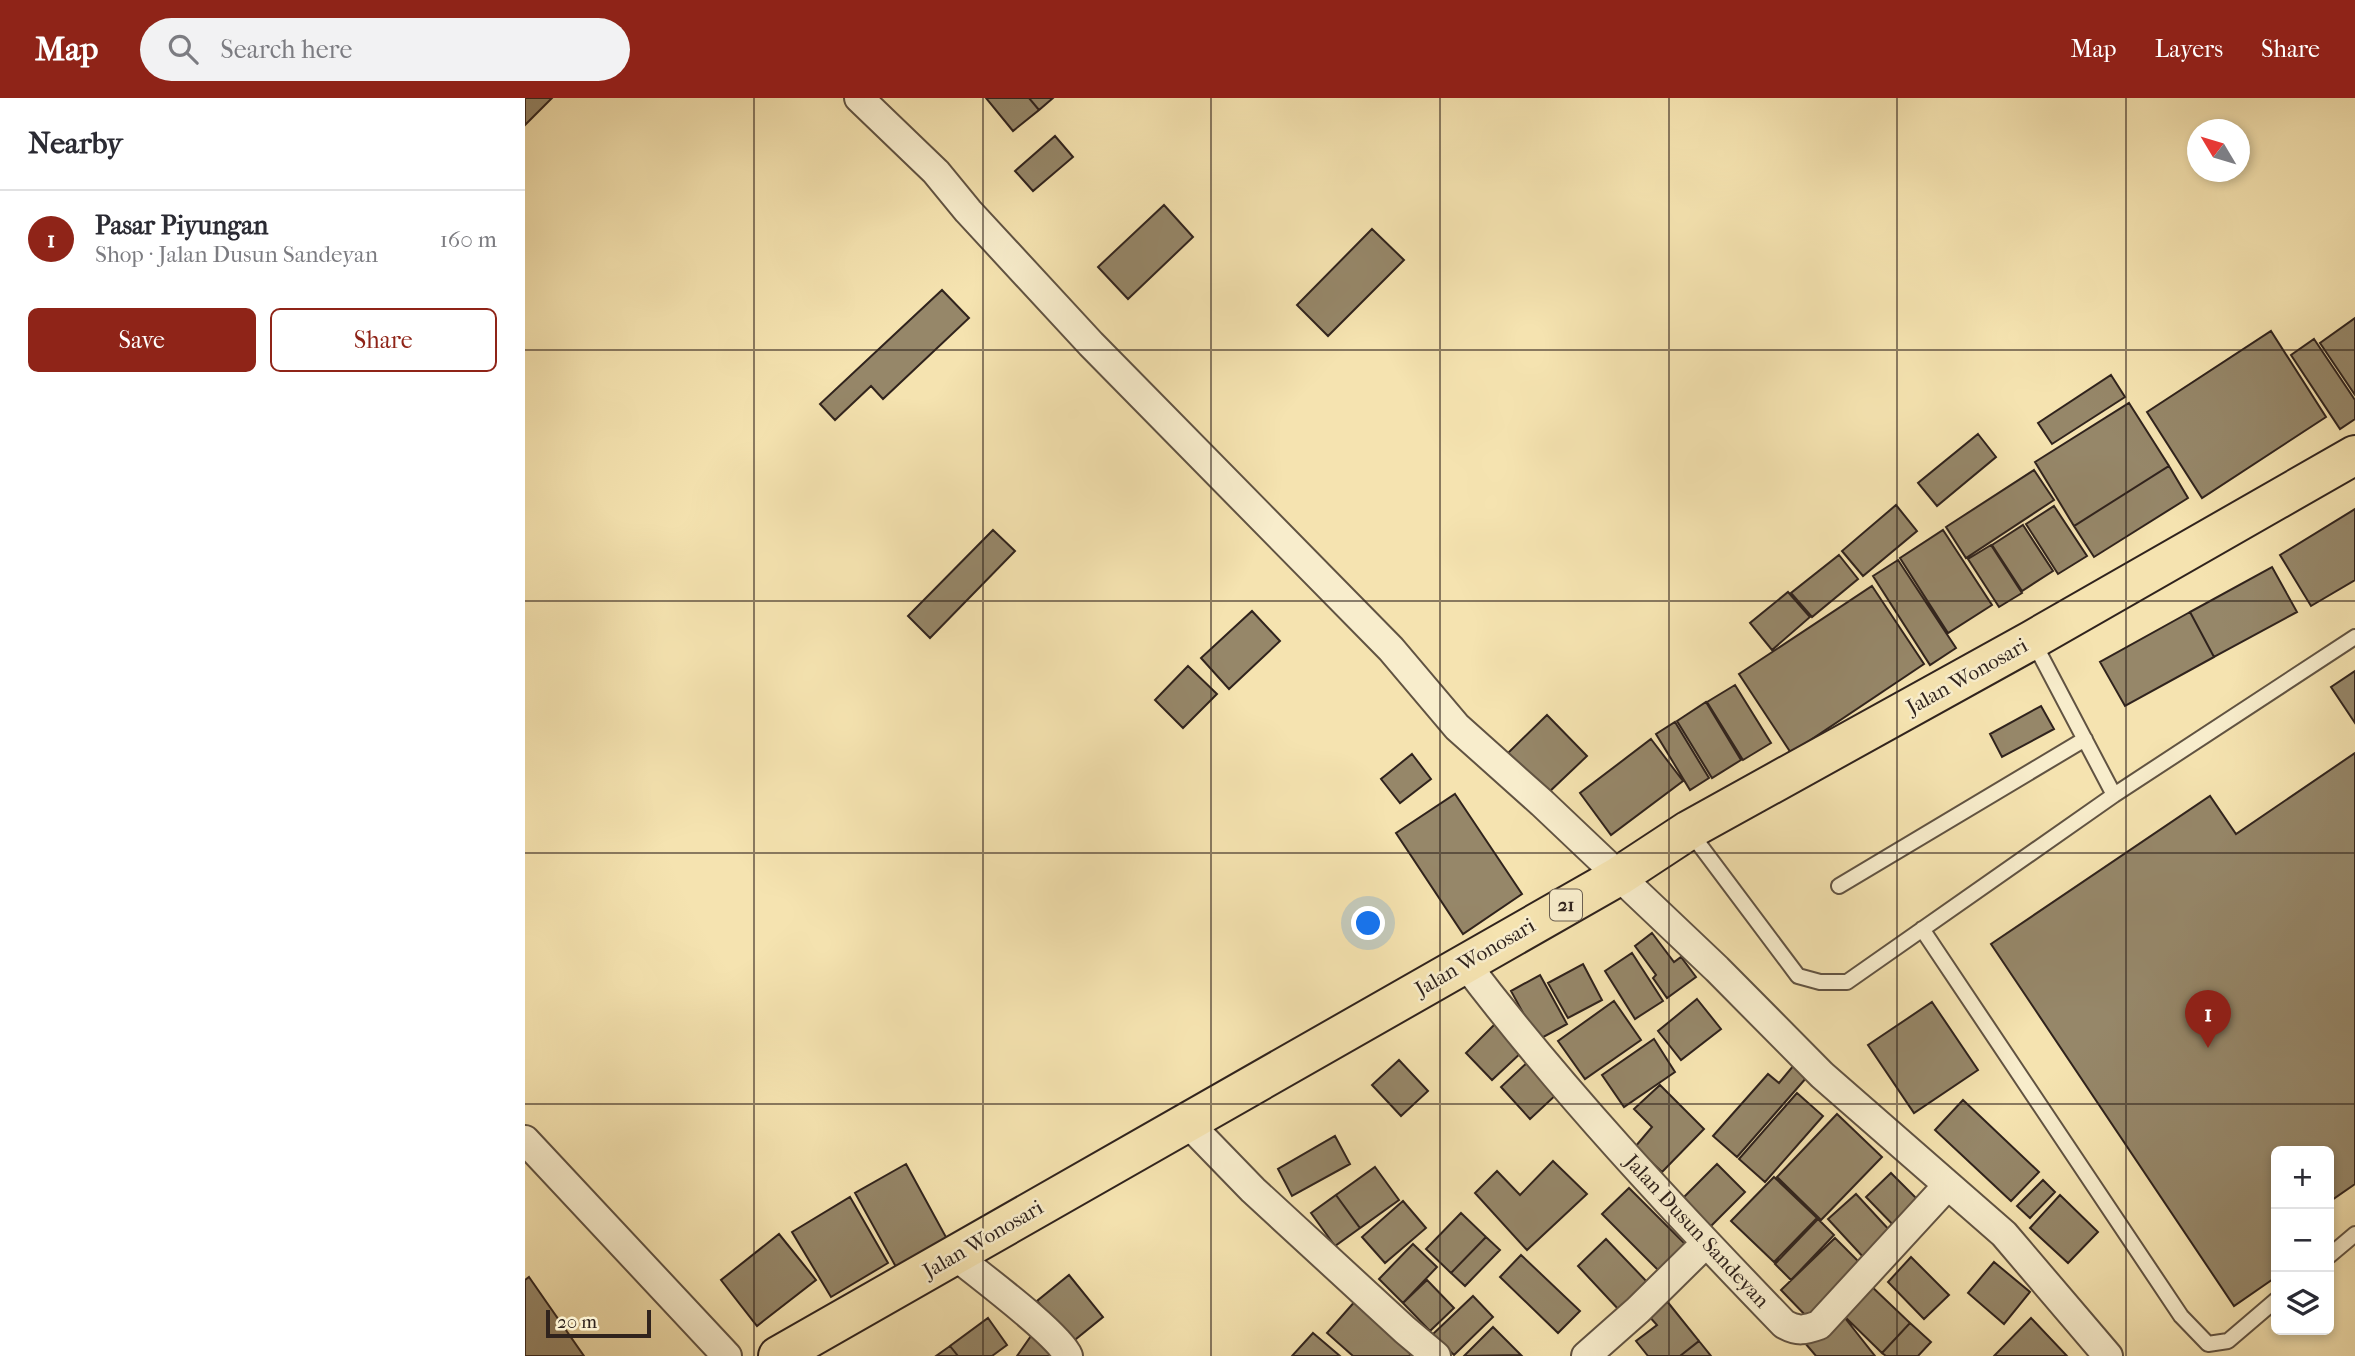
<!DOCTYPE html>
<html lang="en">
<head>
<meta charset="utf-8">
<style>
	:root { --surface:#fff; --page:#f2f2f3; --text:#2b2b33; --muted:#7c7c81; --line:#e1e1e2; --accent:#8f2418 }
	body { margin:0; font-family:"IM FELL French Canon",serif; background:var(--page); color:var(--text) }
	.controls { position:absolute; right:21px; bottom:21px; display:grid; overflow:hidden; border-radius:10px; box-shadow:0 4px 10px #0003 }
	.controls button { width:63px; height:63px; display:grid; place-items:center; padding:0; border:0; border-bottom:2px solid var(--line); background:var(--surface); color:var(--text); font:35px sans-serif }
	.compass { position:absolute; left:1662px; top:21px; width:63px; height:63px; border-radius:50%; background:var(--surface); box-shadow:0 4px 10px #0003; rotate:308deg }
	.scale { position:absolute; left:21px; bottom:18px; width:105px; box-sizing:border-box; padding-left:7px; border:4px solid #30231d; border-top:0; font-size:19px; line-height:24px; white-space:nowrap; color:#30231d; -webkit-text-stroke:5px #f8edcc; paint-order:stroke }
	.you { position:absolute; left:844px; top:826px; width:24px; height:24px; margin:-18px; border:5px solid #fff; border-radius:50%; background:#1a73e8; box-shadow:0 0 0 10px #1a73e833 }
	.badge { display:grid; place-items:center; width:46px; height:46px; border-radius:50%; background:var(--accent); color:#fff; font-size:23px; font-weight:700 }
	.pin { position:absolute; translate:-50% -58px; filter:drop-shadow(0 2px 4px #0008) }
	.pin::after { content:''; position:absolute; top:37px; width:24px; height:21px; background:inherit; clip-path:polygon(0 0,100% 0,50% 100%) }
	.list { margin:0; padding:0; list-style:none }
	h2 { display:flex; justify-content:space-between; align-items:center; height:91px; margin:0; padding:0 28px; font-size:30px }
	h2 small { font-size:23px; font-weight:400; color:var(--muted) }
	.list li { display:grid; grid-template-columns:46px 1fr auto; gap:21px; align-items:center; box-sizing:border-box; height:98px; padding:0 28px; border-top:2px solid var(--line) }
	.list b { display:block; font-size:26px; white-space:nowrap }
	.list p { margin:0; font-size:23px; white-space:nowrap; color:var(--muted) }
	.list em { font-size:23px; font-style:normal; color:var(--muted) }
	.actions { display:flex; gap:14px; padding:21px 28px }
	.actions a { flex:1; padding:16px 0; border:2px solid var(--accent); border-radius:10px; text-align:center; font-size:24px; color:var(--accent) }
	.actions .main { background:var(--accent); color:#fff }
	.icon { flex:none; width:38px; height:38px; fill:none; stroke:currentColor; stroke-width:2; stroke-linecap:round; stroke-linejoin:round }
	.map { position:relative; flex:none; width:1830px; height:1258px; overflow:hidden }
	header { display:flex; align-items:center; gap:42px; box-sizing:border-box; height:98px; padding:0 35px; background:var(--accent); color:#fff }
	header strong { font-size:33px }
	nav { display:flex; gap:38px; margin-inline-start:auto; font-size:24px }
	.search { width:490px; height:63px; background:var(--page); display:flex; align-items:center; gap:18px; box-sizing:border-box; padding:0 24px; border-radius:38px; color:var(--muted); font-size:26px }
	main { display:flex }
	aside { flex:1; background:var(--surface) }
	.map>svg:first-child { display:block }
</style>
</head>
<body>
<header>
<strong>Map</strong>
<div class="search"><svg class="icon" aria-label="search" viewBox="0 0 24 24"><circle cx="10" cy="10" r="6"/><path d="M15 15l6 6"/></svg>Search here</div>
<nav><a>Map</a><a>Layers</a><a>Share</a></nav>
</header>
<main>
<aside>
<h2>Nearby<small></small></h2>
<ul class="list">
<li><span class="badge">1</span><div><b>Pasar Piyungan</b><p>Shop · Jalan Dusun Sandeyan</p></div><em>160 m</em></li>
</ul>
<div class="actions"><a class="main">Save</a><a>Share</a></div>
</aside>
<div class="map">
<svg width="1830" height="1258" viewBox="0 0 1830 1258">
	<rect width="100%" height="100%" fill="#f5e3b0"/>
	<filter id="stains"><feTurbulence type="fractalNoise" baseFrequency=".00286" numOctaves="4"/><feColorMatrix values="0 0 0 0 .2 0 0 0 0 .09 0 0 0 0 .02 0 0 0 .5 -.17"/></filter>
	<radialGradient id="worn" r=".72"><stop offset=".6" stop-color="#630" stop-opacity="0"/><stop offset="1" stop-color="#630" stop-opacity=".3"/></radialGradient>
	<path fill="#968769" stroke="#30231d" stroke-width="2" d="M0,0H27L0,27Z
		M461,0H504L514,12L488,33Z
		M504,0H528L514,12Z
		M530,38L548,59L508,93L490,73Z
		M639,107L668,139L603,201L573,169Z
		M847,131L879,162L803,238L772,207Z
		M417,192L444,220L358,301L346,288L310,322L295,306Z
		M1830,220V297L1795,245Z
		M1746,233L1801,319L1677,400L1622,314Z
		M1789,241L1830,302V321L1815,331L1766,257Z
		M1586,277L1600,299L1527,346L1513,325Z
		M1604,305L1644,368L1549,428L1510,364Z
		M1453,336L1471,359L1412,408L1393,385Z
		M1644,368L1663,400L1569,459L1549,428Z
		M1509,372L1529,402L1441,460L1421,429Z
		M1371,407L1392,433L1338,478L1317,453Z
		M1529,408L1562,458L1533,476L1501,426Z
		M1830,411V482L1786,508L1755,457Z
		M1498,427L1528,473L1497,493L1467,447Z
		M468,432L490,453L405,540L383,518Z
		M1418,432L1467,507L1423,535L1375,460Z
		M1466,447L1497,495L1474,509L1443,461Z
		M1314,457L1333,481L1287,519L1266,495Z
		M1373,462L1431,550L1405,567L1348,478Z
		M1747,469L1772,514L1689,559L1665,514Z
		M1347,488L1399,566L1266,655L1214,576Z
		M1263,494L1285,519L1247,552L1225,525Z
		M727,513L755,543L704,591L676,560Z
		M1665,514L1689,559L1600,608L1575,564Z
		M663,568L692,596L658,630L630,602Z
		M1830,573V625L1806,589Z
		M1210,587L1246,645L1218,662L1182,604Z
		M1181,604L1216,662L1187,680L1152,623Z
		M1516,608L1529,631L1477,659L1465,636Z
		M1022,617L1062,658L1022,696L983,655Z
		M1150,624L1184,680L1165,692L1131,636Z
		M1126,641L1158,683L1086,737L1055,695Z
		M1830,655V1086L1804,1104V1053H1751V1179L1709,1208L1466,846L1685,698L1711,736Z
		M887,656L906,681L875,705L856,681Z
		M930,696L997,796L938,836L871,735Z
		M1127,835L1149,864L1156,859L1171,879L1142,900L1128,880L1131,877L1110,848Z
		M1107,855L1138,903L1110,921L1080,873Z
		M1058,866L1077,902L1043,920L1023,885Z
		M1015,877L1042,926L1013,942L986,893Z
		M1172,901L1196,931L1156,962L1133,933Z
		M1089,903L1116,942L1060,981L1033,943Z
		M1407,904L1453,972L1389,1015L1343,947Z
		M972,924L999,952L967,982L941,955Z
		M1129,941L1150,974L1099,1009L1077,977Z
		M874,962L903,993L876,1018L847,987Z
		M1005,962L1034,994L1005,1021L976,989Z
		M1269,967L1282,979L1212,1059L1188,1038L1243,976L1254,985Z
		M1135,987L1179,1031L1137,1074L1110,1049L1127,1029L1109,1011Z
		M1272,995L1298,1018L1240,1084L1214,1061Z
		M1438,1002L1514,1074L1486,1103L1410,1032Z
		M1312,1016L1357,1059L1296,1122L1252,1079Z
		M810,1038L825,1066L767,1098L753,1071Z
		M1028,1063L1062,1096L1002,1152L950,1095L972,1073L995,1097Z
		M381,1066L422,1141L371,1169L330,1095Z
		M1192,1066L1220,1094L1185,1129L1157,1101Z
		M850,1069L874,1102L835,1130L811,1097Z
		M1366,1075L1399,1108L1374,1133L1341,1099Z
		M1249,1079L1292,1120L1249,1164L1206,1123Z
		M1518,1082L1530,1094L1505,1120L1492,1108Z
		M1104,1090L1161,1147L1135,1174L1077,1116Z
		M1331,1096L1367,1135L1340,1161L1303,1121Z
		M811,1097L835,1130L810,1148L786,1115Z
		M1535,1097L1573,1134L1543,1165L1505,1130Z
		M325,1099L363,1165L306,1199L267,1134Z
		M878,1103L901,1130L860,1165L837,1139Z
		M936,1115L961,1139L926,1175L901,1151Z
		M1293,1121L1309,1137L1266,1182L1250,1166Z
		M254,1136L291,1182L232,1228L196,1182Z
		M961,1139L975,1152L940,1188L926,1175Z
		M1310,1140L1338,1168L1284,1221L1256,1192Z
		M1081,1141L1124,1186L1095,1213L1053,1168Z
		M888,1146L912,1169L878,1205L854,1181Z
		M996,1157L1055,1213L1033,1235L975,1179Z
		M1386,1159L1424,1197L1399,1221L1363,1184Z
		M1469,1164L1505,1194L1479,1226L1443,1195Z
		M544,1177L578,1219L546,1245L512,1203Z
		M4,1179L59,1258H0V1182Z
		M902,1182L929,1210L905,1233L878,1205Z
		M1344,1186L1385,1225L1357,1255L1316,1215Z
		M948,1198L968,1219L929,1257L908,1236Z
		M832,1201L890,1252L884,1258H828L802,1235Z
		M1141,1202L1174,1243L1155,1258H1123L1111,1243L1132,1227L1123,1217Z
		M1316,1215L1350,1258H1291L1280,1245Z
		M463,1220L482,1247L467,1258H433L425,1248Z
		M1506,1220L1542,1258H1469Z
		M1385,1225L1406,1244L1393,1258H1361L1357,1255Z
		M968,1229L996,1257L939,1258Z
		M788,1235L815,1258H767Z
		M506,1238L532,1258H492Z
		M1174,1243L1186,1258H1155Z
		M425,1248L433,1258H411Z"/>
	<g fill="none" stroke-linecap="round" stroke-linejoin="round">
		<defs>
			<path id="service" d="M1508,543L1589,697
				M1165,734L1273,878L1295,884H1322L1589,697L1830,539
				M1314,788L1560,641
				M1397,831L1656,1218L1683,1246L1703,1243L1751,1202
				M1804,1158L1830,1136"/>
			<path id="minor" d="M334,0L411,74L443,113L566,246L866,551L932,629L1017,705L1192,871L1297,977L1479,1136L1583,1258
				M940,865C1037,993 1148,1111 1259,1226C1273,1234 1280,1232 1294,1227L1422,1088
				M662,1024L728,1092L880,1232L911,1258
				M0,1042L202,1258
				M431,1158C454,1177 534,1236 543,1258
				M1061,1258L1113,1212L1181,1145"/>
			<path id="trunk" d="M253,1258L1094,778L1164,732L1507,542L1830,357"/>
		</defs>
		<use href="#service" stroke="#615342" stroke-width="18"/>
		<use href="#minor" stroke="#615342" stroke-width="32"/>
		<use href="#trunk" stroke="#30231d" stroke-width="42"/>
		<use href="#service" stroke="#f8edcc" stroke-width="14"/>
		<use href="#minor" stroke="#f8edcc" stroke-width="28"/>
		<use href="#trunk" stroke="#f5e3b0" stroke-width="38"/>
	</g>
	<path fill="none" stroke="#30231d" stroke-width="2" stroke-opacity="0.55" d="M229,0V1258M458,0V1258M686,0V1258M915,0V1258M1144,0V1258M1372,0V1258M1601,0V1258M0,252H1830M0,503H1830M0,755H1830M0,1006H1830"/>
	<g text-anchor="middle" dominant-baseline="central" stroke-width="5" stroke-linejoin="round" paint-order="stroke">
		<rect fill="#f8edcc" stroke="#6c6052" stroke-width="2" x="1025" y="791.5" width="32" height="31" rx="5"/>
		<g font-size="19" font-weight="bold" fill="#30231d">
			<text x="1041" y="807">21</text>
		</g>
		<g font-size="21" fill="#30231d" stroke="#f8edcc">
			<text transform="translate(1442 578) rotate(-29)">Jalan Wonosari</text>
			<text transform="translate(950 859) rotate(-30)">Jalan Wonosari</text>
			<text transform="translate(1172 1133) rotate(47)">Jalan Dusun Sandeyan</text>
			<text transform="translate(458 1141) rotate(-30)">Jalan Wonosari</text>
		</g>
	</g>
	<rect width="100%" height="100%" filter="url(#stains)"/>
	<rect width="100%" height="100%" fill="url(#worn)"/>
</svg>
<div class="controls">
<button>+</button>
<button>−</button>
<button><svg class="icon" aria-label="layers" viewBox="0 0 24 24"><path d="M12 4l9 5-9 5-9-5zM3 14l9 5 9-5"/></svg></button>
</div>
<svg class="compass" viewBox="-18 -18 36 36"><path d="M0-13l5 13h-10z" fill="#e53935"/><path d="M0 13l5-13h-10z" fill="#7c7c81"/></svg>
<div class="scale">20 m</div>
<div class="you"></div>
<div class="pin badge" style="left:1683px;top:950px">1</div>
</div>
</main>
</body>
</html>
